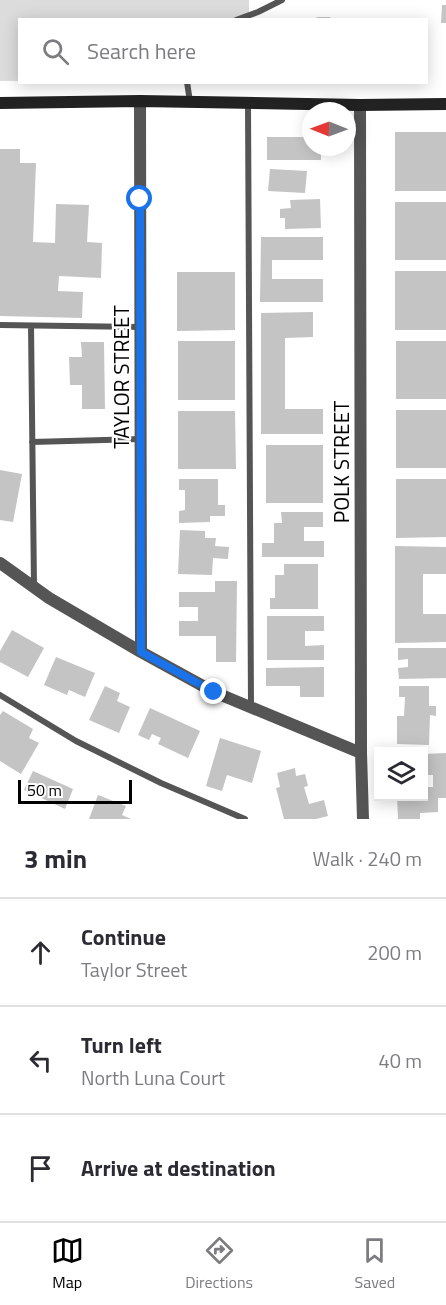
<!DOCTYPE html>
<html lang="en">
<head>
<meta charset="utf-8">
<style>
	:root { --surface:#fff; --page:#f2f2f3; --text:#2b2b33; --muted:#7c7c81; --line:#e1e1e2; --accent:#000 }
	body { margin:0; font-family:"Titillium Web",sans-serif; background:var(--page); color:var(--text) }
	.controls { position:absolute; right:18px; bottom:18px; display:grid; overflow:hidden; border-radius:0px; box-shadow:0 3px 15px #0003 }
	.controls button { width:54px; height:54px; display:grid; place-items:center; padding:0; border:0; border-bottom:2px solid var(--line); background:var(--surface); color:var(--text); font:30px sans-serif }
	.compass { position:absolute; left:302px; top:102px; width:54px; height:54px; border-radius:50%; background:var(--surface); box-shadow:0 3px 15px #0003; rotate:271deg }
	.scale { position:absolute; left:18px; bottom:15px; width:114px; box-sizing:border-box; padding-left:6px; border:3px solid #000; border-top:0; font-size:16px; line-height:21px; white-space:nowrap; color:#000; -webkit-text-stroke:4px #fff; paint-order:stroke }
	.stop { position:absolute; width:18px; height:18px; margin:-14px; border:4px solid #1a73e8; border-radius:50%; background:#fff }
	.stop.end { background:#1a73e8; border-color:#fff; box-shadow:0 2px 6px #0008 }
	.list { margin:0; padding:0; list-style:none }
	h2 { display:flex; justify-content:space-between; align-items:center; height:78px; margin:0; padding:0 24px; font-size:26px }
	h2 small { font-size:20px; font-weight:400; color:var(--muted) }
	.list li { display:grid; grid-template-columns:39px 1fr auto; gap:18px; align-items:center; box-sizing:border-box; height:108px; padding:0 24px; border-top:2px solid var(--line) }
	.list b { display:block; font-size:22px; white-space:nowrap }
	.list p { margin:0; font-size:20px; white-space:nowrap; color:var(--muted) }
	.list em { font-size:20px; font-style:normal; color:var(--muted) }
	.icon { flex:none; width:33px; height:33px; fill:none; stroke:currentColor; stroke-width:2; stroke-linecap:round; stroke-linejoin:round }
	.map { position:relative; flex:none; width:446px; height:819px; overflow:hidden }
	.search { position:absolute; background:var(--surface); box-shadow:0 3px 15px #0003; left:18px; right:18px; top:18px; height:66px; display:flex; align-items:center; gap:15px; box-sizing:border-box; padding:0 21px; border-radius:0px; color:var(--muted); font-size:22px }
	.sheet { height:402px; background:var(--surface) }
	nav { display:flex; justify-content:space-around; align-items:center; box-sizing:border-box; height:84px; border-top:2px solid var(--line); background:var(--surface); font-size:16px; color:var(--muted) }
	nav a { display:grid; justify-items:center; gap:3px }
	nav .on { color:var(--accent) }
	.map>svg:first-child { display:block }
</style>
</head>
<body>
<div class="map">
<svg width="446" height="819" viewBox="0 0 446 819">
	<rect width="100%" height="100%" fill="#fff"/>
	<path fill="#dcdcdc" d="M0,0H249V19L20,20L19,81H0Z"/>
	<path fill="#c4c4c4" d="M442,5H446V23H441Z
		M318,17H329L334,19L311,20Z
		M395,132H446V191H395Z
		M267,137H311V147H321V160H267Z
		M0,149H20V163H36L33,242L55,243L56,204L89,205L87,242L102,243L101,278L59,276L58,291L83,292L82,318L0,316Z
		M270,169L307,171L305,193L268,191Z
		M320,199L321,228L285,229V218H280V209L291,208L290,200Z
		M395,202H446V260H395Z
		M261,237H323V260H272V279H323V302H260Z
		M395,271H446V330H395Z
		M177,272H235V330L177,331Z
		M313,312V337L285,338V409H323V434H261V313Z
		M178,341H235V400H178Z
		M396,341H446V399H396Z
		M81,342H104L105,409H82V385H70L69,357H82Z
		M396,410H446V468H396Z
		M178,411H235L236,469H178Z
		M266,445H323V503H266Z
		M0,470L22,474L13,522L0,520Z
		M179,479H218V505H225V516H210V522L179,523V511L185,510V490H179Z
		M396,479H446V537L396,538Z
		M281,512H323V527H304V541H324V557H262V543H274V523H282Z
		M180,530L205,531V538H216L215,546L229,547L228,559L213,558L212,575L178,574Z
		M395,546L446,547V574H423V614H446V642L395,643Z
		M284,564H318V609H270V598H275V575H284Z
		M215,581H237L236,662H216V636H179V621H198V607H179V592H215Z
		M267,616H324V631H305V646L324,645V660H267Z
		M12,630L44,648L28,677L0,662V651Z
		M398,648H446V678L399,679L398,668L408,667V659L398,660Z
		M56,657L95,673L85,697L69,690L67,695L44,685Z
		M324,667V697H300V686H266V668Z
		M105,686L120,693L117,701L130,707L119,733L89,720Z
		M399,686H429V706H436V716L430,715L429,745L397,744V716H404L405,697H399Z
		M150,708L200,731L188,758L158,744L161,738L152,734L149,740L138,735Z
		M3,711L33,729L29,738L39,743L21,774L0,761V715Z
		M220,738L261,751L252,783L227,775L222,791L206,786Z
		M446,753V798H438V812L420,813V819H398L397,796H424V787H433V775H424V754Z
		M295,768L296,776L305,774L308,786L304,787L309,804L324,800L328,816L316,819H284L276,788L280,787L277,773Z
		M33,771L73,789L65,809L24,790Z
		M98,795L126,806L122,815L131,819H89Z"/>
	<g fill="none" stroke-linecap="round" stroke-linejoin="round">
		<path stroke="#555" stroke-width="6" d="M236,20L258,12L282,0
			M187,82L190,102
			M248,103L251,707
			M0,325L140,327
			M31,326L34,586
			M32,442L141,439
			M0,695L76,741L161,783L245,819"/>
		<path stroke="#555" stroke-width="12" d="M140,101L141,652
			M360,105L361,753L363,819
			M0,563L49,598L141,652L214,692L361,753"/>
		<path stroke="#222" stroke-width="12" d="M0,103L140,101L360,105L446,104"/>
	</g>
	<g fill="none" stroke-linecap="round" stroke-linejoin="round">
		<path stroke="#1a73e8" stroke-width="8" d="M140,199L141,652L214,692"/>
	</g>
	<g text-anchor="middle" dominant-baseline="central" stroke-width="4.5" stroke-linejoin="round" paint-order="stroke">
		<g font-size="21" fill="#000" stroke="#fff">
			<text transform="translate(121 377) rotate(-90)">TAYLOR STREET</text>
			<text transform="translate(341 462) rotate(-90)">POLK STREET</text>
		</g>
	</g>
</svg>
<div class="controls">
<button><svg class="icon" aria-label="layers" viewBox="0 0 24 24"><path d="M12 4l9 5-9 5-9-5zM3 14l9 5 9-5"/></svg></button>
</div>
<svg class="compass" viewBox="-18 -18 36 36"><path d="M0-13l5 13h-10z" fill="#e53935"/><path d="M0 13l5-13h-10z" fill="#7c7c81"/></svg>
<div class="scale">50 m</div>
<div class="stop" style="left:140px;top:199px"></div>
<div class="stop end" style="left:214px;top:692px"></div>
<div class="search"><svg class="icon" aria-label="search" viewBox="0 0 24 24"><circle cx="10" cy="10" r="6"/><path d="M15 15l6 6"/></svg>Search here</div>
</div>
<section class="sheet">
<h2>3 min<small>Walk · 240 m</small></h2>
<ul class="list">
<li><svg class="icon" aria-label="ahead" viewBox="0 0 24 24"><path d="M12 20V5M6 11l6-6 6 6"/></svg><div><b>Continue</b><p>Taylor Street</p></div><em>200 m</em></li>
<li><svg class="icon" aria-label="left" viewBox="0 0 24 24"><path d="M17 20v-9H6M10 6l-5 5 5 5"/></svg><div><b>Turn left</b><p>North Luna Court</p></div><em>40 m</em></li>
<li><svg class="icon" aria-label="arrive" viewBox="0 0 24 24"><path d="M6 21V4h12l-3 4 3 4H6"/></svg><div><b>Arrive at destination</b></div></li>
</ul>
</section>
<nav>
<a class="on"><svg class="icon" aria-label="map" viewBox="0 0 24 24"><path d="M3 6l6-2 6 2 6-2v14l-6 2-6-2-6 2zM9 4v14M15 6v14"/></svg>Map</a>
<a><svg class="icon" aria-label="directions" viewBox="0 0 24 24"><path d="M12 3l9 9-9 9-9-9zM9 14v-3h6M13 9l2 2-2 2"/></svg>Directions</a>
<a><svg class="icon" aria-label="saved" viewBox="0 0 24 24"><path d="M7 4h10v16l-5-4-5 4z"/></svg>Saved</a>
</nav>
</body>
</html>
